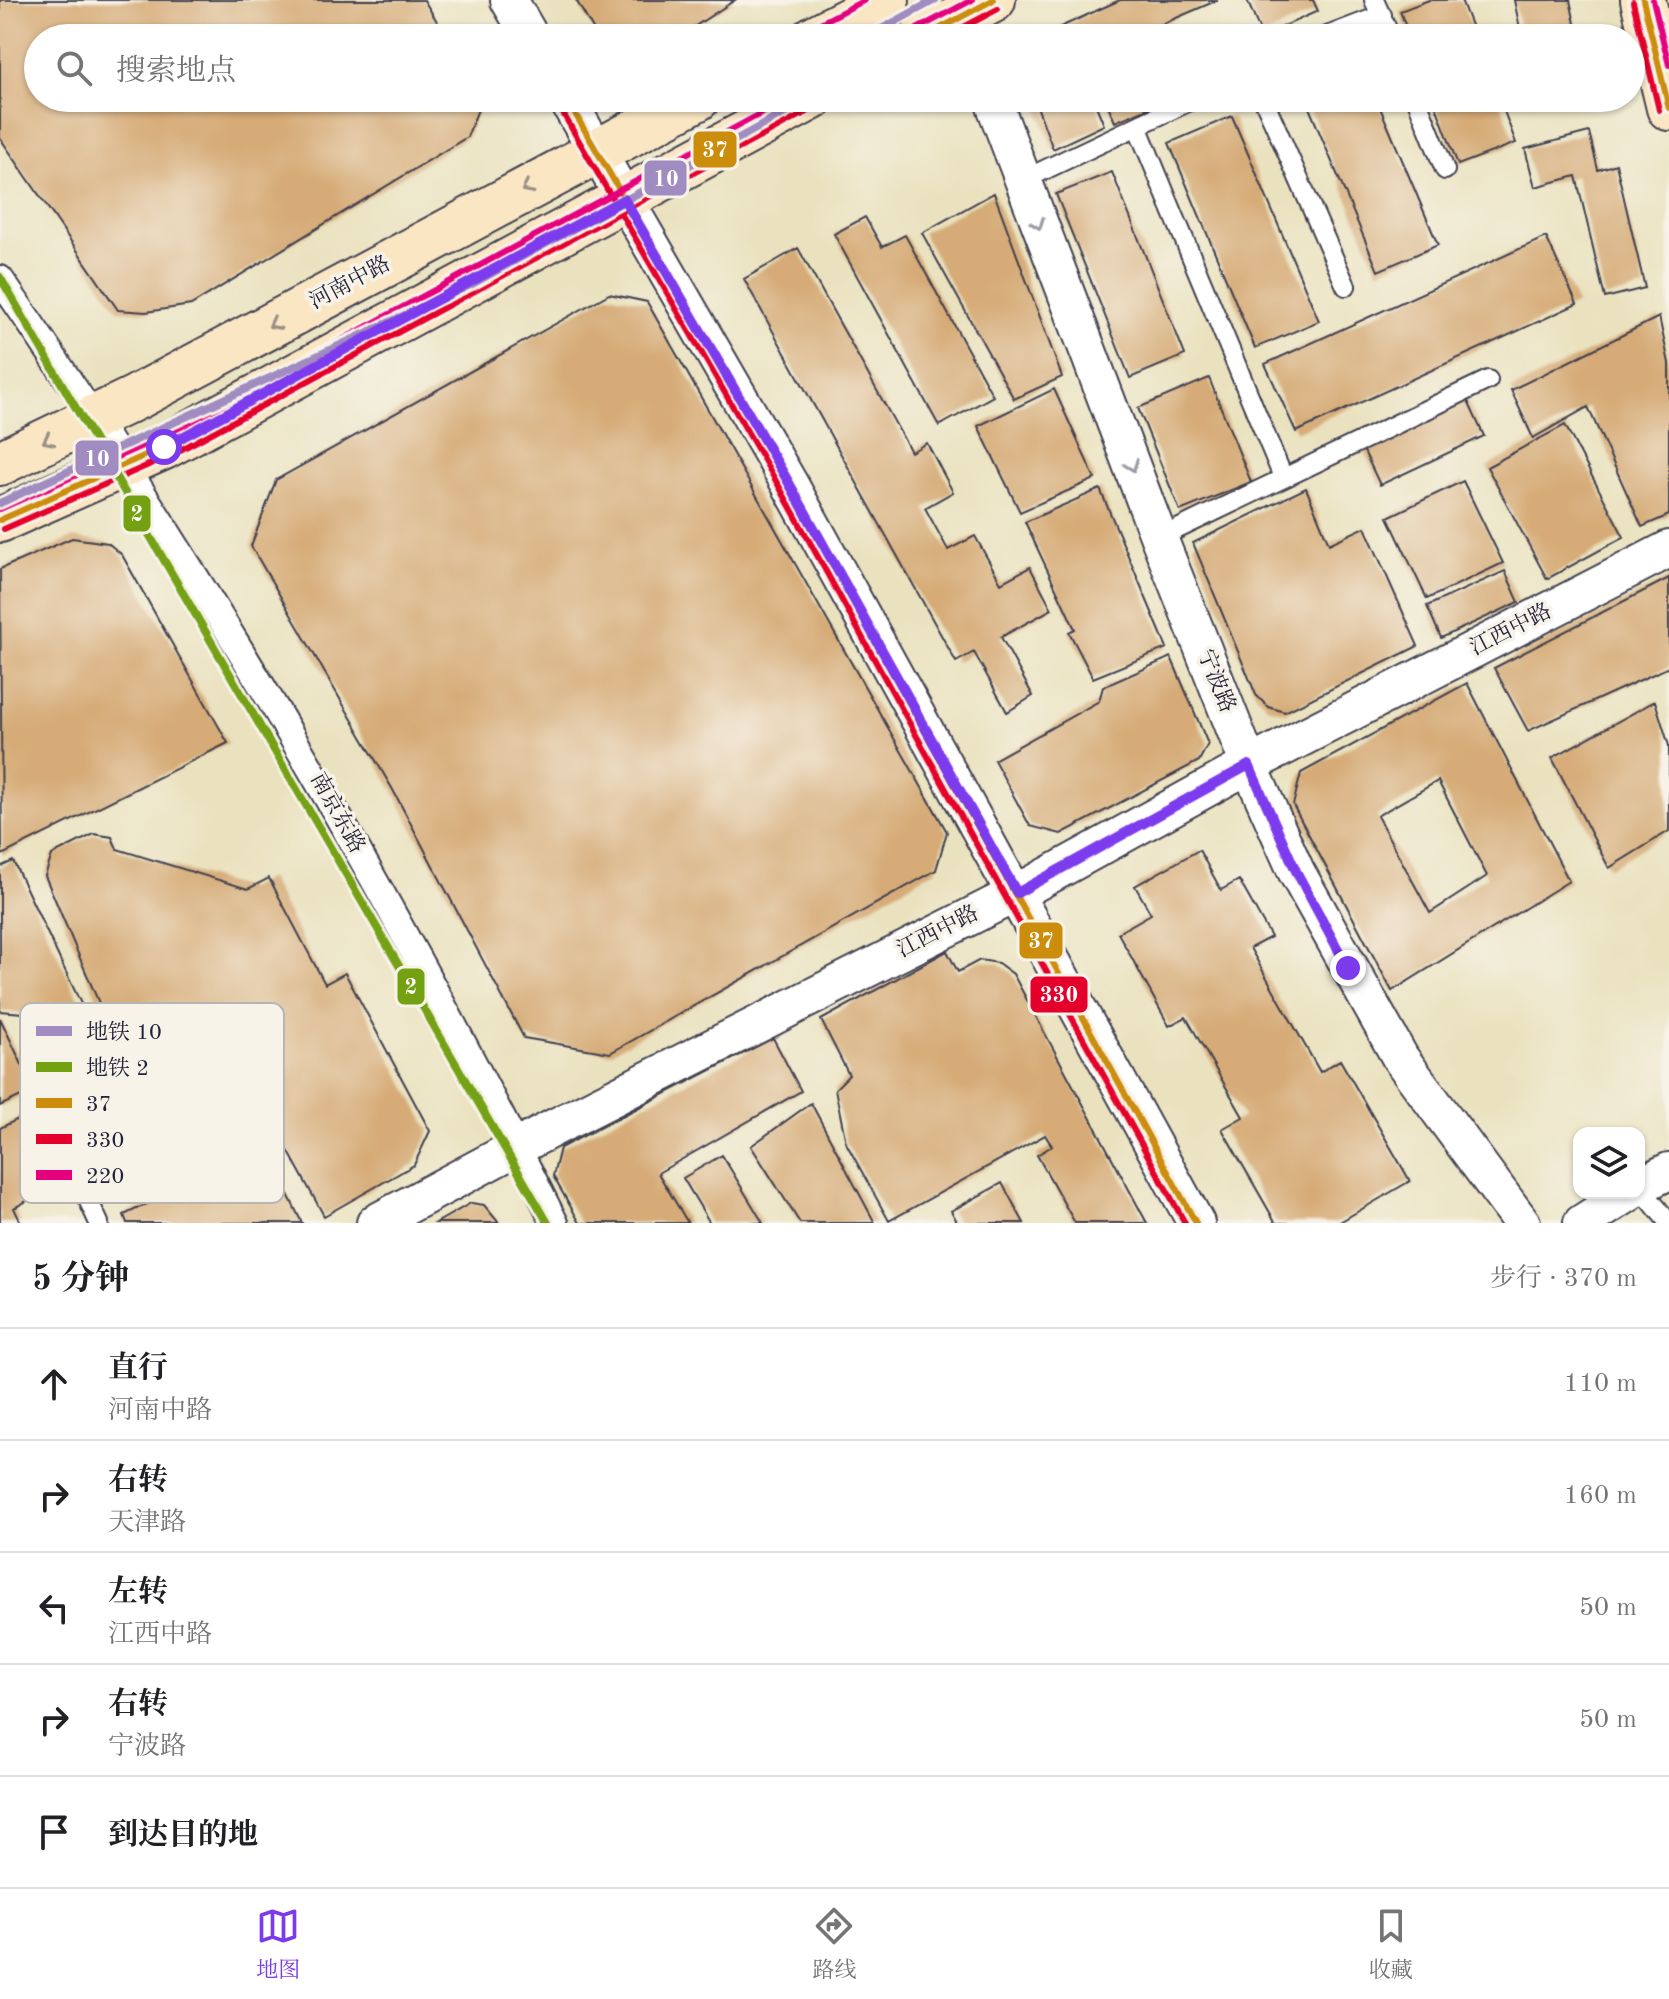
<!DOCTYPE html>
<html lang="zh">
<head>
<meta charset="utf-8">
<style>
	:root { --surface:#fff; --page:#f6f6f6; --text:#202124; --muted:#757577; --line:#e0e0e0; --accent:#7c3aed }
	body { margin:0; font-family:"Old Standard TT","Noto Serif SC",serif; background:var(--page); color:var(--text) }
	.controls { position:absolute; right:24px; bottom:24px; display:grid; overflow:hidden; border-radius:16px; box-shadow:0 2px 6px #0004 }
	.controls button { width:72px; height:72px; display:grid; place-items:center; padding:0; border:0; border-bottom:2px solid var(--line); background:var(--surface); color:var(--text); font:40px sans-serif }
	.stop { position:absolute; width:24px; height:24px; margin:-18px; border:6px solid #7c3aed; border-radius:50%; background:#fff }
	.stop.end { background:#7c3aed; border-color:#fff; box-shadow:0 2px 8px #0008 }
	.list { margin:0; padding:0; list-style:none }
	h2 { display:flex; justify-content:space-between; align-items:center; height:104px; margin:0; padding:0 32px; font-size:34px }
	h2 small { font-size:26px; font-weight:400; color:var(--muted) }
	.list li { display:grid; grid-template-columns:52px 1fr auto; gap:24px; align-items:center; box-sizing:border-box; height:112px; padding:0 32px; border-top:2px solid var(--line) }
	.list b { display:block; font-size:30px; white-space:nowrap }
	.list p { margin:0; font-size:26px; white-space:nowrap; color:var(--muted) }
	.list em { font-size:26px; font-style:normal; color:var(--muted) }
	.icon { flex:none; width:44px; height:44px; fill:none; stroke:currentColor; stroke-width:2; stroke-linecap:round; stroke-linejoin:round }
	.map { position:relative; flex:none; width:1669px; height:1223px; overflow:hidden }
	.search { position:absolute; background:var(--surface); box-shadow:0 2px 6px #0004; left:24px; right:24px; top:24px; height:88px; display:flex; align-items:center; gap:20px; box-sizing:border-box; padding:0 28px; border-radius:44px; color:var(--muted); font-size:30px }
	.sheet { height:664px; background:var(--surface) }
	nav { display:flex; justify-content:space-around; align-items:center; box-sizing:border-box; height:112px; border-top:2px solid var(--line); background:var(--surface); font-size:22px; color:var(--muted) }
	nav a { display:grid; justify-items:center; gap:4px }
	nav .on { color:var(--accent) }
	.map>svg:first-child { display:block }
</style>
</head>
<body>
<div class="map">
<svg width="1669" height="1223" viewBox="0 0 1669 1223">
	<rect width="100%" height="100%" fill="#f7f3e8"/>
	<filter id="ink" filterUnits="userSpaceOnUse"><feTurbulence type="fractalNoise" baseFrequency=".0125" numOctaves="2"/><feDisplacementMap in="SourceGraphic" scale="16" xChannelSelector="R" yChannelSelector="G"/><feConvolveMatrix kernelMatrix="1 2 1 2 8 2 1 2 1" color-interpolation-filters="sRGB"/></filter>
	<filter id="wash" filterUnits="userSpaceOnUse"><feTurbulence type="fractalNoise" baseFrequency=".006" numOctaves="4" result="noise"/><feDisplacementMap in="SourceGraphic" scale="32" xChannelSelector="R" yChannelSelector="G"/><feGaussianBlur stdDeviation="1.8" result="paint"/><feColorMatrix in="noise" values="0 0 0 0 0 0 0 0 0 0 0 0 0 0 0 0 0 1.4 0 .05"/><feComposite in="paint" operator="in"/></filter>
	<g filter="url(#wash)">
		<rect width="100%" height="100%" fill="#eae2bf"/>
		<g id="blocks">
			<path fill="#d6ab77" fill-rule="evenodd" d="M0,0H424L447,38H38V98H476L479,107L467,137L191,305L146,312L118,310L0,138Z
				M576,0H735L677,38H598Z
				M1120,0H1218L1130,38H1036Z
				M1247,0H1313L1318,11L1262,36Z
				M1429,0H1461L1476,38H1410L1400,11Z
				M1514,0H1570L1578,38H1522Z
				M1034,98H1093L1104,125L1053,149Z
				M1105,98H1172L1115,122Z
				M1305,98H1376L1438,245L1378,271Z
				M1433,98H1499L1516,143L1458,165Z
				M1232,116L1319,321L1255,348L1169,143Z
				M1589,132L1598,170L1616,164L1645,288L1605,298L1576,176L1535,187L1525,149Z
				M1112,172L1185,355L1130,378L1056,194Z
				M994,193L1062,377L1014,399L922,233Z
				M865,217L882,247L905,235L993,396L939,426L834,234Z
				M1546,237L1577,304L1296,432L1265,364Z
				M798,248L911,452L927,443L953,492L925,508L948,550L975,536L1001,583L1030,567L1052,609L1001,637L1033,696L1007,712L974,652L956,662L744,279Z
				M609,294L647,302L947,832L936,870L610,1053L524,1038L393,790L251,546L276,480Z
				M1659,317L1669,363V515L1642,527L1588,407L1533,438L1511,390Z
				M1209,378L1251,482L1180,511L1138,408Z
				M1054,389L1095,479L1020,512L978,426Z
				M1466,397L1484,436L1380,485L1362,447Z
				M1565,425L1624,537L1547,579L1487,467Z
				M1463,481L1503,563L1427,599L1388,517Z
				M1306,488L1329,544L1365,527L1418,646L1285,712L1268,707L1256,695L1193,543Z
				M1100,489L1167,648L1093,678L1069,632L1075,629L1025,522Z
				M72,538L108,543L122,555L228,743L2,855L0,569Z
				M1505,571L1519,602L1441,638L1427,606Z
				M1669,578V667L1528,731L1494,668Z
				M1171,657L1208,744L1199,761L1061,834L1030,826L994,760L1099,701L1103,687Z
				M1467,683L1569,881L1392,991L1293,805L1301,773ZM1438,781L1487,876L1430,913L1377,816Z
				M1655,701L1669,746V831L1609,868L1552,758Z
				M94,834L112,837L117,849L248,889L269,878L325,984L345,973L430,1131L414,1165L324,1216L268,1114L279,1107L240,1032L220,1040L209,1017L150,1063L121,1055L45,876L52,855Z
				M1199,850L1221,890L1239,880L1271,937L1250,948L1320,1072L1340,1060L1410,1181L1338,1223H1276L1222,1129L1243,1117L1186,1017L1169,1026L1118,933L1151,914L1135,886Z
				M13,861L114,1073L72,1093L35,1014L0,1011V867Z
				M947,951L958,972L980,960L998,963L1013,974L1147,1223H1075L1037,1155L1052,1146L1045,1135L889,1221L846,1143L835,1089L849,1075L821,1020Z
				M0,1018L34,1090L0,1106Z
				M773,1038L801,1091L658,1173L688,1223H580L553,1176L560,1148Z
				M811,1103L875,1223H800L751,1146Z
				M20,1118L52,1187L14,1208L21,1223H0V1128Z
				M265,1147L302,1223H127L124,1215Z
				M722,1155L763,1223H710L683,1178Z
				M1002,1183L1024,1223H958L951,1211Z
				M471,1203L484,1205L499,1223H436Z"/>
		</g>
	</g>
	<g filter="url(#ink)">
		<use href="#blocks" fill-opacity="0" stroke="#403f4f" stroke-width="2"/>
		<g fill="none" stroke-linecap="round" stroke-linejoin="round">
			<defs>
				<path id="service" d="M1374,0L1391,38
					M1322,38L1382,15
					M1263,98L1346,286
					M1416,98L1445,170
					M1137,126L1283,477
					M1021,181L1196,98
					M1159,538L1488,380
					M41,1099L99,1223
					M1639,1186L1669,1223"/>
				<path id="pedestrian" d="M0,279C208,580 392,895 555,1223"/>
				<path id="minor" d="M509,0L531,38
					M566,98L789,483L1196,1223
					M992,98L1159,538L1249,765L1296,871L1401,1059L1522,1223
					M1639,1186L1669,1171
					M375,1223L555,1127L1017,893L1249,765L1669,549
					M1582,1223L1629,1193"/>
				<path id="secondary" d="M1643,0L1669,108
					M814,38L887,0
					M922,38L993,0
					M0,463L137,397L698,98
					M0,520L164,447L811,98"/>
			</defs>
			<use href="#service" stroke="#403f4f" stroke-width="22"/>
			<use href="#pedestrian" stroke="#403f4f" stroke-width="30"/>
			<use href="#minor" stroke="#403f4f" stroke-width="40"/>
			<use href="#secondary" stroke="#403f4f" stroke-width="48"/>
			<use href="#service" stroke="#fff" stroke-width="18"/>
			<use href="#pedestrian" stroke="#fff" stroke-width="26"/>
			<use href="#minor" stroke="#fff" stroke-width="36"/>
			<use href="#secondary" stroke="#fbe6c4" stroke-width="44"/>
			<defs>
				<path id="bus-1" d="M1643,0L1669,108
					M922,38L993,0
					M566,98L789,483L1196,1223
					M0,520L164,447L811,98"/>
				<path id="bus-2" d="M1633,2L1659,110
					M943,38L998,9
					M557,103L780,488L1185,1223
					M4,529L169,456L816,107"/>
				<path id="bus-3" d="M1653,0L1669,65
					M809,29L865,0
					M917,29L972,0
					M0,509L160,438L790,98"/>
			</defs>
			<use href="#bus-1" stroke="#f7f3e8" stroke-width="12"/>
			<use href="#bus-2" stroke="#f7f3e8" stroke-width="12"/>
			<use href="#bus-3" stroke="#f7f3e8" stroke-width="12"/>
			<use href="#bus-1" stroke="#cc8c0c" stroke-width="6"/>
			<use href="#bus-2" stroke="#e4002b" stroke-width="6"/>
			<use href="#bus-3" stroke="#e5007d" stroke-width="6"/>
			<defs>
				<path id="metro-1" d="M865,38L935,0
					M0,503L472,284L812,98"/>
				<path id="metro-2" d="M0,277L548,1223"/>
			</defs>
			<use href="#metro-1" stroke="#f7f3e8" stroke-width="14"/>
			<use href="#metro-2" stroke="#f7f3e8" stroke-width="14"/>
			<use href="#metro-1" stroke="#a18cc1" stroke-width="8"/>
			<use href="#metro-2" stroke="#74a112" stroke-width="8"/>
		</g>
		<defs><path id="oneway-chevron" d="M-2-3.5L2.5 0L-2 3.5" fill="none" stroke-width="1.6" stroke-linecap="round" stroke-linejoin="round" transform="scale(2)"/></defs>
		<g stroke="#998e86">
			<use href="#oneway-chevron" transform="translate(527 188) rotate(152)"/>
			<use href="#oneway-chevron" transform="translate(274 324) rotate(152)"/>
			<use href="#oneway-chevron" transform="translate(48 440) rotate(154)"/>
		</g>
		<g stroke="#9c9ca7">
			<use href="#oneway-chevron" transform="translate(1038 224) rotate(69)"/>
			<use href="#oneway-chevron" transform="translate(1132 466) rotate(69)"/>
		</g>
	</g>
	<g fill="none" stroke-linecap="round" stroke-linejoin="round" filter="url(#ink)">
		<path stroke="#7c3aed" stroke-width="10" d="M164,447L624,199L789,483L1017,893L1249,765L1296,871L1348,968"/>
	</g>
	<g text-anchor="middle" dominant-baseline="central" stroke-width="7" stroke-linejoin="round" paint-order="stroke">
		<g font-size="22" fill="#22223b" stroke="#f7f3e8">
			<text transform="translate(350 283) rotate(-28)">河南中路</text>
			<text transform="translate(1511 630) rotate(-27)">江西中路</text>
			<text transform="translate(1216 681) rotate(68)">宁波路</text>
			<text transform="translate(337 813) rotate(61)">南京东路</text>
			<text transform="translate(938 932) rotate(-27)">江西中路</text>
		</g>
	</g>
	<rect x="20" y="1003" width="264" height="200" rx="12" fill="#f7f3e8" stroke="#b7b4b4" stroke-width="2"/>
	<rect x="36" y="1026" width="36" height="10" fill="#a18cc1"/>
	<rect x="36" y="1062" width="36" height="10" fill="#74a112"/>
	<rect x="36" y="1098" width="36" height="10" fill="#cc8c0c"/>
	<rect x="36" y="1134" width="36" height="10" fill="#e4002b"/>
	<rect x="36" y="1170" width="36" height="10" fill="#e5007d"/>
	<g font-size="22" fill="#22223b">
		<text x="86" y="1039">地铁 10</text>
		<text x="86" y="1075">地铁 2</text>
		<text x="86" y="1111">37</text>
		<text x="86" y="1147">330</text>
		<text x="86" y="1183">220</text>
	</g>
	<g stroke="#f7f3e8" stroke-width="3">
		<rect x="692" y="130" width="46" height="39" rx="8" fill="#cc8c0c"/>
		<rect x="643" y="159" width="45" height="38" rx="8" fill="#a18cc1"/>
		<rect x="74" y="439" width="46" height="38" rx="8" fill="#a18cc1"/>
		<rect x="122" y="494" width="30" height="39" rx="8" fill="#74a112"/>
		<rect x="1018" y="921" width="46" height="39" rx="8" fill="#cc8c0c"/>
		<rect x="396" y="967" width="30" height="39" rx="8" fill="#74a112"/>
		<rect x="1029" y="975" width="60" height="39" rx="8" fill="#e4002b"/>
	</g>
	<g font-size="22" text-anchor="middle" font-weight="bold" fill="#fff">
		<text x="715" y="157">37</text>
		<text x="666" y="186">10</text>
		<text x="97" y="466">10</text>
		<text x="137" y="521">2</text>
		<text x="1041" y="948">37</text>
		<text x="411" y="994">2</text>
		<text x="1059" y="1002">330</text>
	</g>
</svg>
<div class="controls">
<button><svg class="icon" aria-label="layers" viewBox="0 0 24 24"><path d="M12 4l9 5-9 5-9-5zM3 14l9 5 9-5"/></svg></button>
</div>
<div class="stop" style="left:164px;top:447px"></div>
<div class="stop end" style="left:1348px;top:968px"></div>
<div class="search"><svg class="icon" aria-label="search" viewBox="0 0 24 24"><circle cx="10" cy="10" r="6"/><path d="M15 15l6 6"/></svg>搜索地点</div>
</div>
<section class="sheet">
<h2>5 分钟<small>步行 · 370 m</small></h2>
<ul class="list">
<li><svg class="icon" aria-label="ahead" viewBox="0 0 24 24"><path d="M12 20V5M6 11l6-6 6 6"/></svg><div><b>直行</b><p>河南中路</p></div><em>110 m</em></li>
<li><svg class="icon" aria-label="right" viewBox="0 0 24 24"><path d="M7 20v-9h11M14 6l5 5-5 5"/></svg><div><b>右转</b><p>天津路</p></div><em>160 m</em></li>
<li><svg class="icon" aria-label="left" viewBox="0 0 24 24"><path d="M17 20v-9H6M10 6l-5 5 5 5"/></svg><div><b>左转</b><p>江西中路</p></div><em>50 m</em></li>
<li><svg class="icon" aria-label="right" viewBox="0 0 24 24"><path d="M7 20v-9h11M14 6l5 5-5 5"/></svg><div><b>右转</b><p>宁波路</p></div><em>50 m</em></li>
<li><svg class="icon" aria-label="arrive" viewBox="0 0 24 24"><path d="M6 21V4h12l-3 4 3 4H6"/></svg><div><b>到达目的地</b></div></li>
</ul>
</section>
<nav>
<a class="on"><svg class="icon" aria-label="map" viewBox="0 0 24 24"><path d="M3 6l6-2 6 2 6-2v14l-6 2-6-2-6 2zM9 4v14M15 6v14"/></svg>地图</a>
<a><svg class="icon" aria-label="directions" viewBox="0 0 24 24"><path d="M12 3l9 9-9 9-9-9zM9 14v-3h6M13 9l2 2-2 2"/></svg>路线</a>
<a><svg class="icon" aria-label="saved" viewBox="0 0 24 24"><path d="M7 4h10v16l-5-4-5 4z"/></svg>收藏</a>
</nav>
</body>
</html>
